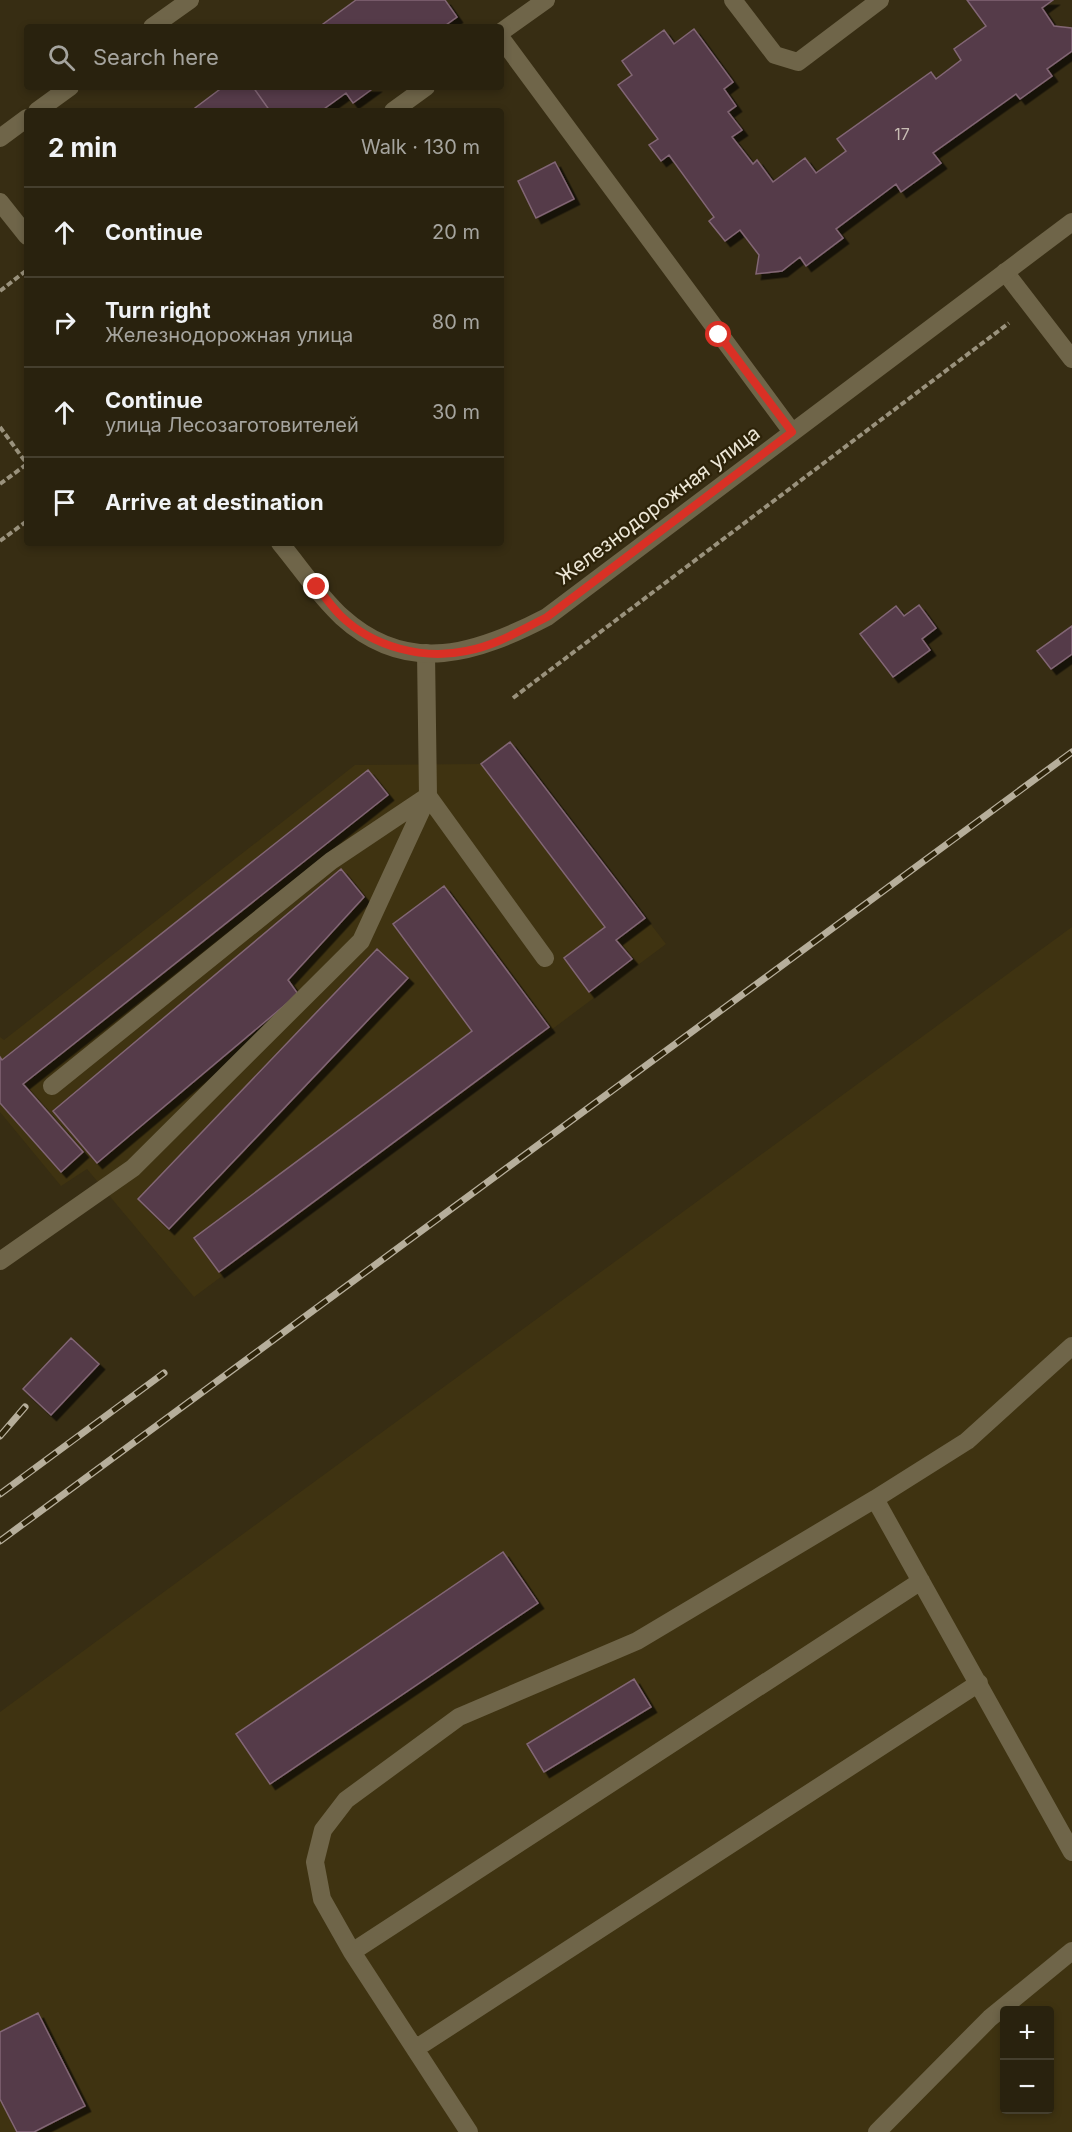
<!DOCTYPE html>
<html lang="en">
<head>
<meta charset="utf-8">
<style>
	:root { --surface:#29220e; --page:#352f1c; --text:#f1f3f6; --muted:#a5a49e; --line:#453f2e }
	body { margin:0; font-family:Inter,sans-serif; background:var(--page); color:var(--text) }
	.controls { position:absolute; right:18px; bottom:18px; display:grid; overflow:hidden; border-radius:6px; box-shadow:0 3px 9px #0003 }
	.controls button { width:54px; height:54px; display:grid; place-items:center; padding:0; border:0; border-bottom:2px solid var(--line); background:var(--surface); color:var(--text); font:30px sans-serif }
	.stop { position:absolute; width:18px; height:18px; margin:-14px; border:4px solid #d93025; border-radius:50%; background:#fff }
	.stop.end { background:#d93025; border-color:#fff; box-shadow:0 2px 6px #0008 }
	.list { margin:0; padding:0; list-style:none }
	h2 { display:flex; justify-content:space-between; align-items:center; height:78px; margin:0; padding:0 24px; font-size:26px }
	h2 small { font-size:20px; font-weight:400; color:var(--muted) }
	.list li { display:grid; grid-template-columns:39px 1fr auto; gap:18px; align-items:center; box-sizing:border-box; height:90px; padding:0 24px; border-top:2px solid var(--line) }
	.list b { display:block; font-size:22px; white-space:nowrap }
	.list p { margin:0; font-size:20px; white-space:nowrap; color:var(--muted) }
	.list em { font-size:20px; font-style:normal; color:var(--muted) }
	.icon { flex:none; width:33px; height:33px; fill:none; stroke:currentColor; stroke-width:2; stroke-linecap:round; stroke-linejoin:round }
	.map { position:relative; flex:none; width:1072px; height:2132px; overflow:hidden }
	.search { position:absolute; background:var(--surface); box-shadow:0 3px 9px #0003; left:24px; top:24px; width:480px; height:66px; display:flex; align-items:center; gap:15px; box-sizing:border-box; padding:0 21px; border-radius:6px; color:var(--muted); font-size:22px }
	.panel { position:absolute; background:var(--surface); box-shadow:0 3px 9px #0003; left:24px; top:108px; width:480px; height:438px; border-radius:6px }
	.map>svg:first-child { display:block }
</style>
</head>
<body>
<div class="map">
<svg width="1072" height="2132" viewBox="0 0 1072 2132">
	<defs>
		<filter id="shadow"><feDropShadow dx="5.5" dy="5.5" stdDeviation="0" flood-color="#0009"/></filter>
	</defs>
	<rect width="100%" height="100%" fill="#372d13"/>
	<path fill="#3f3311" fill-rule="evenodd" d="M510,742L666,944L194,1297L87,1169L61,1186L0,1112V1037L4,1040L355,765L481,764Z
		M1072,927V2132H0V1712ZM1004,2010H1050V2110H1004Z"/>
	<path fill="#543a48" stroke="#826675" stroke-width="1.5" filter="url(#shadow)" d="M356,0H445L457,17L443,27H319Z
		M967,0H1053L1042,8L1054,26L1072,28V51L1047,69L1052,76L1020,99L1016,94L933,153L941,163L901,192L896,184L836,229L843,238L806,266L800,257L782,271L756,274L759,255L740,230L725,241L709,221L714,217L669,155L661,161L649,145L658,139L618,85L632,75L622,61L664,30L674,44L694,29L733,82L724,89L736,106L728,112L742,130L732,137L753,164L757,160L773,182L805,158L816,173L846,151L837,139L931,72L936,79L961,60L954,49L986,26Z
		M223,87H253L270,111H191Z
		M253,87H375L353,103L346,93L321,111H270Z
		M555,162L574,199L536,218L518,181Z
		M919,605L936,628L922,639L930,650L893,677L860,634L896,606L904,616Z
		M1072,626V654L1051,669L1037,651Z
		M510,742L645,918L616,940L632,959L589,992L564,958L605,927L481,764Z
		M368,770L388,795L23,1084L83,1152L61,1172L0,1103V1057L2,1060Z
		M341,869L364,897L288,980L298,994L97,1163L53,1111Z
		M444,886L549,1027L219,1272L194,1238L472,1031L393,924Z
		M377,949L408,978L169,1229L138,1199Z
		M71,1338L99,1364L51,1415L23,1389Z
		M503,1552L538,1603L270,1784L236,1734Z
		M634,1679L651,1707L544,1772L527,1744Z
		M38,2013L85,2106L34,2132H17L0,2099V2032Z"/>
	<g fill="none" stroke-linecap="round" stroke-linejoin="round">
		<path stroke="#9a927d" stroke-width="4" stroke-dasharray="6 3" stroke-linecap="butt" d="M0,291L27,270
			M0,427L27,464
			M0,484L27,464
			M0,541L27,521
			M513,698L1009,323"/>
		<path stroke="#6f6549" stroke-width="18" d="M733,0L775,55L798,62L880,0
			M501,32L546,0
			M501,38L792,432
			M393,111L426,87
			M1005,272L1072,359
			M52,1086L331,861L428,796L545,958
			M0,1261L133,1168L361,941L428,796L426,653
			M875,1499L1072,1852
			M352,1952L921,1581
			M415,2049L979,1683
			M469,2132L352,1952L322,1899L315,1862L323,1830L346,1800L459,1717L637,1641L875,1499L967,1441L1072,1346
			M877,2132L990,2018L1072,1951"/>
		<path stroke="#6f6549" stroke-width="18" d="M152,27L190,0
			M37,111L70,87
			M0,138L27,118"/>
		<path stroke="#6f6549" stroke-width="18" d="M0,202L27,236
			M280,543C300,567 319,596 342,617C408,677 478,653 547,617L1072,222"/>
		<defs>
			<path id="rail" d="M0,1436L25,1407
				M0,1494L164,1373
				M0,1541L1072,752"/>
		</defs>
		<use href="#rail" stroke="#b6ae9b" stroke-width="7"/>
		<use href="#rail" stroke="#2d2309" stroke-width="4.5" stroke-dasharray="14" stroke-linecap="butt"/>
	</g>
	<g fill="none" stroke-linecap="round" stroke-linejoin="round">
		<path stroke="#d93025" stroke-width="8" d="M317,587C325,597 332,607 341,616C373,647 423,660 466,651C495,646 521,630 547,617L792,432L719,335"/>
	</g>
	<g text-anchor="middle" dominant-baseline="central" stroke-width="4.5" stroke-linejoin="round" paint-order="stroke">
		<g font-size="16" fill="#c7bcb3">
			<text x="902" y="134">17</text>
		</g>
		<g font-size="20" fill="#ede7d7" stroke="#2d2309">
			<text transform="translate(658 505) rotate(-37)">Железнодорожная улица</text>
		</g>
	</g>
</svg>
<div class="controls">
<button>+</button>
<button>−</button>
</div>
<div class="stop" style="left:719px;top:335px"></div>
<div class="stop end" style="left:317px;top:587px"></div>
<div class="search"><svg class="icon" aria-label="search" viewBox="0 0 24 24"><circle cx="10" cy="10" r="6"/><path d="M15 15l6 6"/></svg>Search here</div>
<section class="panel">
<h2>2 min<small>Walk · 130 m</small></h2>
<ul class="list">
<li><svg class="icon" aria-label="ahead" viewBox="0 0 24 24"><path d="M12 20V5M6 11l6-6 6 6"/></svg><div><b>Continue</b></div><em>20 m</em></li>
<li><svg class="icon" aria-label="right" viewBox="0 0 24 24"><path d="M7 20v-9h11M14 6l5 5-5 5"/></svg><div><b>Turn right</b><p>Железнодорожная улица</p></div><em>80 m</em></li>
<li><svg class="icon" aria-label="ahead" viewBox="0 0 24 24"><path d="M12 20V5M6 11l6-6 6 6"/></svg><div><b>Continue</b><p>улица Лесозаготовителей</p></div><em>30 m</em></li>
<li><svg class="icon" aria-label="arrive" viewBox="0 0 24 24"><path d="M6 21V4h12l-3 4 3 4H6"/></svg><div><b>Arrive at destination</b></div></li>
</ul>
</section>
</div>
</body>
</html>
